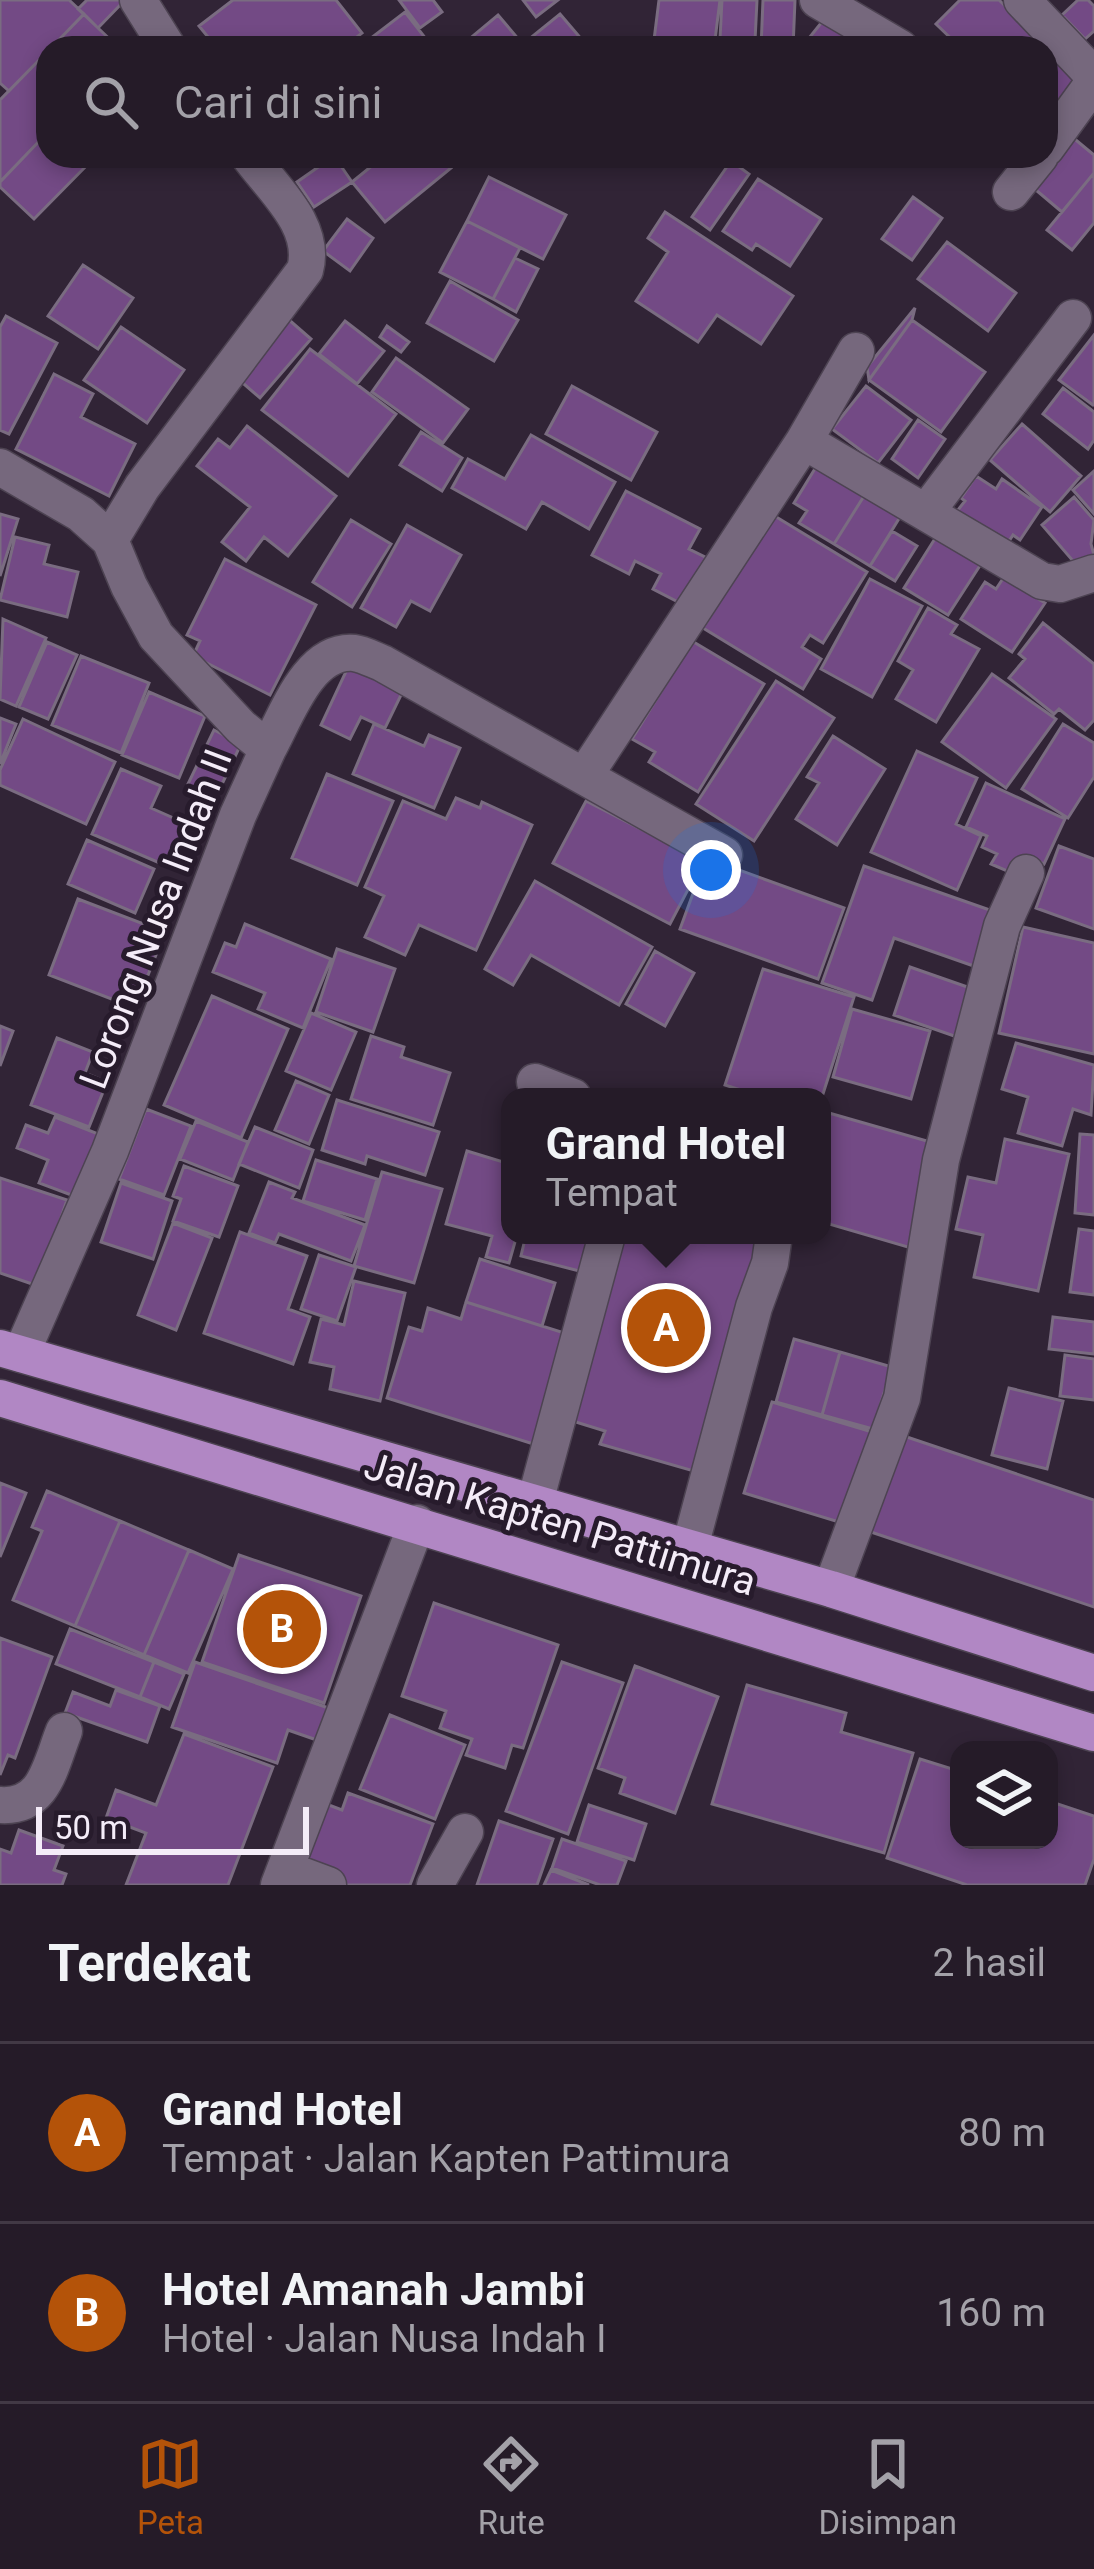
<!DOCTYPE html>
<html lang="id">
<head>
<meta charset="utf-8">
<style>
	:root { --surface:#251b28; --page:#2d2430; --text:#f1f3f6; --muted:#a3a1a8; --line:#423945; --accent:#b45309 }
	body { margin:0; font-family:Roboto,sans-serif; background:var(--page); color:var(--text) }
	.controls { position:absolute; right:36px; bottom:36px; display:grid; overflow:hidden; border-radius:24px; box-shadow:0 6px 18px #0003 }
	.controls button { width:108px; height:108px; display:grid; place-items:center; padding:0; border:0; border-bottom:3px solid var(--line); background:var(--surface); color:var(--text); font:60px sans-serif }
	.scale { position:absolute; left:36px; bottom:30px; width:273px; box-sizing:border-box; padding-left:12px; border:6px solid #f4ecf8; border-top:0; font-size:33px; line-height:42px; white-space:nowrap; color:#f4ecf8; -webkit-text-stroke:9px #271b2c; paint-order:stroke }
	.you { position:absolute; left:711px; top:870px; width:42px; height:42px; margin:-30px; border:9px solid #fff; border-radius:50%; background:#1a73e8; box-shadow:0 0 0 18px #1a73e833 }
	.badge { display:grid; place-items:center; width:78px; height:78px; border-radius:50%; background:var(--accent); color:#fff; font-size:39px; font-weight:700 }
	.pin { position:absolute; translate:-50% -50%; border:6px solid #fff; box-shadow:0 3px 12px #0006 }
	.popup { position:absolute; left:501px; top:1088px; width:330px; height:156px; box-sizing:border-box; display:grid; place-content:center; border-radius:24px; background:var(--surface); filter:drop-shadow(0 3px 9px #0005); font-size:39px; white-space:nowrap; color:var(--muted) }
	.popup b { font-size:45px; color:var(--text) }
	.popup::after { content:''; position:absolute; left:50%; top:100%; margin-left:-24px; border:24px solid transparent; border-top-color:var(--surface) }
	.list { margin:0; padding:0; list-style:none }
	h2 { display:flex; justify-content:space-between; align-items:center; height:156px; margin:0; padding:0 48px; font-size:51px }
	h2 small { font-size:39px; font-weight:400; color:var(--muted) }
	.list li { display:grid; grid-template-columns:78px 1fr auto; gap:36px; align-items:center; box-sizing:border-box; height:180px; padding:0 48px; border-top:3px solid var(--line) }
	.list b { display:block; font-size:45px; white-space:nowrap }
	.list p { margin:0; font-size:39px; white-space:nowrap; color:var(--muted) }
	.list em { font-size:39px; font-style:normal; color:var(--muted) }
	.icon { flex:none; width:66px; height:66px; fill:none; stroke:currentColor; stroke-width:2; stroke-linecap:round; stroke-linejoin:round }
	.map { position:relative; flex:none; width:1094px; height:1885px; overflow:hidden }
	.search { position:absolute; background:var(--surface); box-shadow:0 6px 18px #0003; left:36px; right:36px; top:36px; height:132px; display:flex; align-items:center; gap:30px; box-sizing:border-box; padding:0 42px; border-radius:36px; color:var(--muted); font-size:45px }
	.sheet { height:516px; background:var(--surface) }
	nav { display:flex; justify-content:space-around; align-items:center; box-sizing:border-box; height:168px; border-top:3px solid var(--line); background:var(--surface); font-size:33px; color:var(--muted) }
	nav a { display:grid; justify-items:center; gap:6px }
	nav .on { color:var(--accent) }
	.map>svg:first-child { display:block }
</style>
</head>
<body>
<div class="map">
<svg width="1094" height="1885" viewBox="0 0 1094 1885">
	<rect width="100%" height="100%" fill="#312436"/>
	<path fill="#734a85" stroke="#7a6c81" stroke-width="3" d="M0,0H69L84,14L9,91L0,83Z
		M87,0H125L98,28L78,9Z
		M233,0H336L362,33L343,48H217L199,26Z
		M399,0H433L442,12L420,28Z
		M523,0H558L536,17Z
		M659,0H720L714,48H653Z
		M722,0H757L755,41L720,39Z
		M763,0H795L793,48H761Z
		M960,0H999L1082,80L1046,117V48H961L936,24Z
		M1078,0H1088L1094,6V31L1085,39L1062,15Z
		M405,12L433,48H358Z
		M84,14L98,28L119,48H51Z
		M560,14L589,48H518Z
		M498,15L520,41L511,48H476L468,40Z
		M826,17L850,37L841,48H801Z
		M48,51V132L0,182V100Z
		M48,132V156H96L34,219L0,187V182Z
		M1071,136L1094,155V173L1062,212L1030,185Z
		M334,156L352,182L314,207L297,182Z
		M384,156H441L451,168L385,222L352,182Z
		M441,156H466L451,168Z
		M731,161L749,174L710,230L692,217Z
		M1094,173V223L1072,250L1047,230Z
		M489,177L566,215L543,259L467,221Z
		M758,179L821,219L790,266L756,244L752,250L723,231Z
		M913,197L942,218L912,260L882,239Z
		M665,212L793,296L761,344L717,315L698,342L636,301L668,252L648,238Z
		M347,219L373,238L350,271L323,251Z
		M467,221L520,248L493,299L440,272Z
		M947,242L1016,293L988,331L918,279Z
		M515,258L538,269L516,312L493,299Z
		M83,265L133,298L98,349L48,316Z
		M450,281L518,320L494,361L427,323Z
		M915,308L912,320L869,380L867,367Z
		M6,316L57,343L9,434L0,430V327Z
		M288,319L311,339L260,398L237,378Z
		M912,320L985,372L941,432L869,380Z
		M345,321L384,351L357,384L319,354Z
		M387,326L409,342L401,352L380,337Z
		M121,327L184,370L147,423L84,380Z
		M1094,335V404L1093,405L1059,380Z
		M310,349L396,414L348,476L262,410Z
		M396,358L468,409L443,443L372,392Z
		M54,374L93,394L81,417L135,444L109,496L16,449Z
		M572,386L657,432L631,480L546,434Z
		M866,386L911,420L878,463L832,429Z
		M1063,388L1094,412V440L1088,449L1043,414Z
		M918,420L945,439L918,478L892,459Z
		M1022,424L1081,476L1050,512L990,460Z
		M247,426L336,496L288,556L264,537L246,561L222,542L250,507L197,466L218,439L230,448Z
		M421,432L462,458L442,491L400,465Z
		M531,435L615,482L589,529L542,502L526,529L452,488L468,459L505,479Z
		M816,467L864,496L834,544L799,523L807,511L794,503Z
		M1094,471V514L1073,490Z
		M976,476L996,489L1002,479L1042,507L1020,540L1013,535L1004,549L954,515L965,501L961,498Z
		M626,491L700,529L689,549L707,558L682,604L653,589L661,574L635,561L629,574L592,555Z
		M864,496L900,517L870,566L834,544Z
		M1074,497L1094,520L1091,544L1094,555L1079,568L1042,525Z
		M0,514L18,519L0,576Z
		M773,515L867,572L823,643L810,635L802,647L821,659L803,689L703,628Z
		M351,520L391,544L352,607L313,582Z
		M407,525L461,555L430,611L411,601L396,627L361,608Z
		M892,531L917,546L895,581L870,566Z
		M15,537L49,545L44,564L78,572L67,617L0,600Z
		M936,537L981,564L948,615L904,588Z
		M225,559L316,605L270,695L193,656L200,641L187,635Z
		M1004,577L1045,603L1012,652L961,619L985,582L996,589Z
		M870,579L922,606L872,697L821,669Z
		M928,608L957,625L951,634L979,649L936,722L896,699L913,670L898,661Z
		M3,619L46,638L16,706L0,699Z
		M1043,623L1094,664V720L1085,730L1059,709L1054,714L1009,678L1025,659L1019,654Z
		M692,641L764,684L698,792L649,762L655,752L632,739Z
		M47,642L77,655L48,719L19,707Z
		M81,656L149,683L121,753L52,725Z
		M349,665L403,691L385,728L361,717L350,739L321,725Z
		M992,674L1056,719L1006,788L942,742Z
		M776,681L834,718L754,841L696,804Z
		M149,692L205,716L179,778L122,755Z
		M0,718L16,724L0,764Z
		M23,719L115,762L86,824L0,785V770Z
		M374,724L424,746L429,735L460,748L434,808L353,774Z
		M1063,724L1094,743V777L1068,818L1022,789Z
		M214,730L241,744L215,799L187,786Z
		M833,736L885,769L837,845L796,819L819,783L807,777Z
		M917,751L977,778L956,824L981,836L957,890L871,852Z
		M121,769L161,786L151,808L187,824L169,867L92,834Z
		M327,774L393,801L357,885L292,858Z
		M986,783L1065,819L1044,864L1039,862L1019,876L991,864L997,854L982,847L987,836L966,827Z
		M456,798L480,808L482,802L532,825L476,950L419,925L405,955L365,937L384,896L365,887L403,801L446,819Z
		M586,801L703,861L670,924L553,863Z
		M87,840L154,869L135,913L68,884Z
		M1059,846L1094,859V929L1036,908Z
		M706,858L844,908L818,979L680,929Z
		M864,866L1004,915L985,970L894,938L872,1000L822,983Z
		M535,881L652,947L619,1005L531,955L513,985L485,969Z
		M78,899L165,932L135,1008L49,975Z
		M245,924L331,959L303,1028L258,1009L265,993L213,972L225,943L236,947Z
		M1023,927L1094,943V1054L999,1033Z
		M337,949L395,969L373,1032L316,1012Z
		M655,951L694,973L665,1026L626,1004Z
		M910,967L976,990L960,1038L894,1015Z
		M763,969L854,997L822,1097H762L725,1085Z
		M212,996L288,1029L241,1138L164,1105Z
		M852,1009L930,1031L911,1099L833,1077Z
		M311,1013L356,1032L331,1090L286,1071Z
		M0,1026L13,1031L0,1066Z
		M371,1036L404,1047L401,1057L450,1073L433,1125L351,1099Z
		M57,1038L93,1052L85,1073L107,1082L89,1127L31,1105Z
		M1016,1043L1094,1065L1091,1115L1073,1109L1062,1146L1018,1133L1028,1097L1002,1089Z
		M296,1081L329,1095L309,1144L275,1130Z
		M337,1100L439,1132L425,1175L367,1156L365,1164L322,1150Z
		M146,1109L191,1126L164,1195L119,1179Z
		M822,1111L941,1145L911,1248L822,1222Z
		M55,1117L106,1137L82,1199L39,1183L48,1160L17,1148L26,1125L48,1133Z
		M196,1121L248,1142L233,1180L180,1159Z
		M255,1127L313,1150L299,1188L239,1164Z
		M1080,1134L1094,1135V1215L1075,1213Z
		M1005,1139L1069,1154L1038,1291L974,1277L983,1235L956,1229L968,1177L996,1183Z
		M467,1151L510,1164V1235H517L509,1263L486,1257L492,1236L446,1224Z
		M316,1160L377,1179L365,1220L303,1201Z
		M184,1166L238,1186L219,1237L173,1221L181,1199L173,1196Z
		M382,1172L442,1189L414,1283L354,1266Z
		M0,1178L67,1200L38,1286L0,1273Z
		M269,1182L295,1192L292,1198L365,1225L351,1261L279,1234L275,1243L249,1233Z
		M121,1183L172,1201L153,1259L101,1242Z
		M173,1223L212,1238L176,1330L138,1315Z
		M1079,1229L1094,1231V1295L1070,1292Z
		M240,1232L307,1256L288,1309L310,1317L293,1364L204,1333Z
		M526,1235H597L587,1273L521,1256Z
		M619,1235L766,1237L697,1472L600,1444L605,1431L566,1419Z
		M319,1255L356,1267L337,1321L301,1309Z
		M480,1259L555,1283L542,1326L466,1302Z
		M354,1281L405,1293L380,1401L330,1389L334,1367L310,1362L321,1319L344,1325Z
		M466,1302L577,1337L543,1447L387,1398L409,1327L422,1331L428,1308L461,1319Z
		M1053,1317L1094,1322V1354L1049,1349Z
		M794,1339L840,1352L822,1415L776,1402Z
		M840,1352L892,1367L873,1429L822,1415Z
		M1065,1355L1094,1359V1400L1060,1396Z
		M1009,1388L1063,1401L1047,1469L992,1455Z
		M772,1402L879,1434L852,1526L744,1493Z
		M895,1433L1094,1500V1607L862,1529Z
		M0,1483L26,1493L0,1557Z
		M47,1491L120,1521L75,1626L13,1600L42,1531L32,1527Z
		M120,1521L189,1550L144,1655L75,1626Z
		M189,1550L233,1569L188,1673L144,1655Z
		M239,1555L361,1596L324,1703L202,1662Z
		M434,1603L558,1645L523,1748L512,1745L505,1768L466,1755L472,1739L440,1728L446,1711L402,1696Z
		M70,1629L154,1662L140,1697L56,1664Z
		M0,1638L52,1657L15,1758L8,1755L0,1775Z
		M154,1662L184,1674L169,1709L140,1697Z
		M195,1662L343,1713L331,1745L288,1730L277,1763L172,1727Z
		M562,1662L623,1683L568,1834L506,1811Z
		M635,1666L718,1697L675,1813L620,1793L625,1778L598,1768Z
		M747,1685L846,1713L841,1732L913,1753L884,1853L712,1804Z
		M116,1690L160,1706L147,1742L65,1713L73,1692L110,1706Z
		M390,1715L465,1745L435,1819L360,1789Z
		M184,1734L273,1767L228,1885H126L146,1833L106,1818L116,1790L156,1805Z
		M920,1759L959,1771V1840H1049V1801L1094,1816V1859L1085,1885H967L887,1858Z
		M348,1793L433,1824L410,1885H337L296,1870L321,1802L342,1810Z
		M589,1805L646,1824L634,1860L577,1842Z
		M499,1821L553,1839L537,1885H477Z
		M19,1830L63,1846L54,1870L66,1874L62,1885H0V1849L11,1853Z
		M562,1839L626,1861L617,1885H600L552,1868Z
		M551,1870L589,1885H544Z"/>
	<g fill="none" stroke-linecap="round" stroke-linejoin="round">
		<defs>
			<path id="minor" d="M138,0L168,48
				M818,0L900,48
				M1022,0L1094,76
				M1046,148L1094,82
				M1011,192L1040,156
				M804,441L1042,581L1060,584L1094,573
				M0,467L81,514L110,540L129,586L156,636L241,727L268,749L238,815L110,1151L21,1354
				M927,511L1073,318
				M110,540L142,487L305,270C317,226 274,190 249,156
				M268,749C286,717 308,649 354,653C363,654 374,660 382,663L724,855
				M585,775L804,441L856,351
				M535,1082L573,1097
				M535,1502L607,1235
				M690,1547L754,1307L770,1263L774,1235
				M831,1589L902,1398L941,1160L1002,926L1026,873
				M0,1805C45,1808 50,1766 64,1731
				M285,1869L328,1885
				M279,1885L417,1523
				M435,1885L465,1832"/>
			<path id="major" d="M0,1348L831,1589L1094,1673
				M0,1398L1094,1733"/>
		</defs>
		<use href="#minor" stroke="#4d4352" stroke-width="39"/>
		<use href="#major" stroke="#4d4352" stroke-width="39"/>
		<use href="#minor" stroke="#76687d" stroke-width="36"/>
		<use href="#major" stroke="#b187c4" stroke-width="36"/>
	</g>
	<g text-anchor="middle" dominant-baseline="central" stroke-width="10" stroke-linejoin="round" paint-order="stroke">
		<g font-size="39" fill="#f4ecf8" stroke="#271b2c">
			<text transform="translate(156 919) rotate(-69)">Lorong Nusa Indah II</text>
			<text transform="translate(560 1524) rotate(17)">Jalan Kapten Pattimura</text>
		</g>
	</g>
</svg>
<div class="controls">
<button><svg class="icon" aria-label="layers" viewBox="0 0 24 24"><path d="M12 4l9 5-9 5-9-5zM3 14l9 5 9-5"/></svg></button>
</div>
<div class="scale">50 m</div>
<div class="you"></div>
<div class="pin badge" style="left:666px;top:1328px">A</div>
<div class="popup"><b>Grand Hotel</b>Tempat</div>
<div class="pin badge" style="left:282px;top:1629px">B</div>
<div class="search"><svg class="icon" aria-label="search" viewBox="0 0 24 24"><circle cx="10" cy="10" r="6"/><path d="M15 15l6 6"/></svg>Cari di sini</div>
</div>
<section class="sheet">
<h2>Terdekat<small>2 hasil</small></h2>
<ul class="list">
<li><span class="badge">A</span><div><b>Grand Hotel</b><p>Tempat · Jalan Kapten Pattimura</p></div><em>80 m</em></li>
<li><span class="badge">B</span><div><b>Hotel Amanah Jambi</b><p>Hotel · Jalan Nusa Indah I</p></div><em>160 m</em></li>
</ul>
</section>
<nav>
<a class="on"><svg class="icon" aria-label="map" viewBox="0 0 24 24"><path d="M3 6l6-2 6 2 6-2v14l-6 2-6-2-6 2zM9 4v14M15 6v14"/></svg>Peta</a>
<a><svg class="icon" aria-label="directions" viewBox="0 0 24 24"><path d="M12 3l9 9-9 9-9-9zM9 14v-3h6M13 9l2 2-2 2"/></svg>Rute</a>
<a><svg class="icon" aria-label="saved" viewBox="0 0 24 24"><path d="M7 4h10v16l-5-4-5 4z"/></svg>Disimpan</a>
</nav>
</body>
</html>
